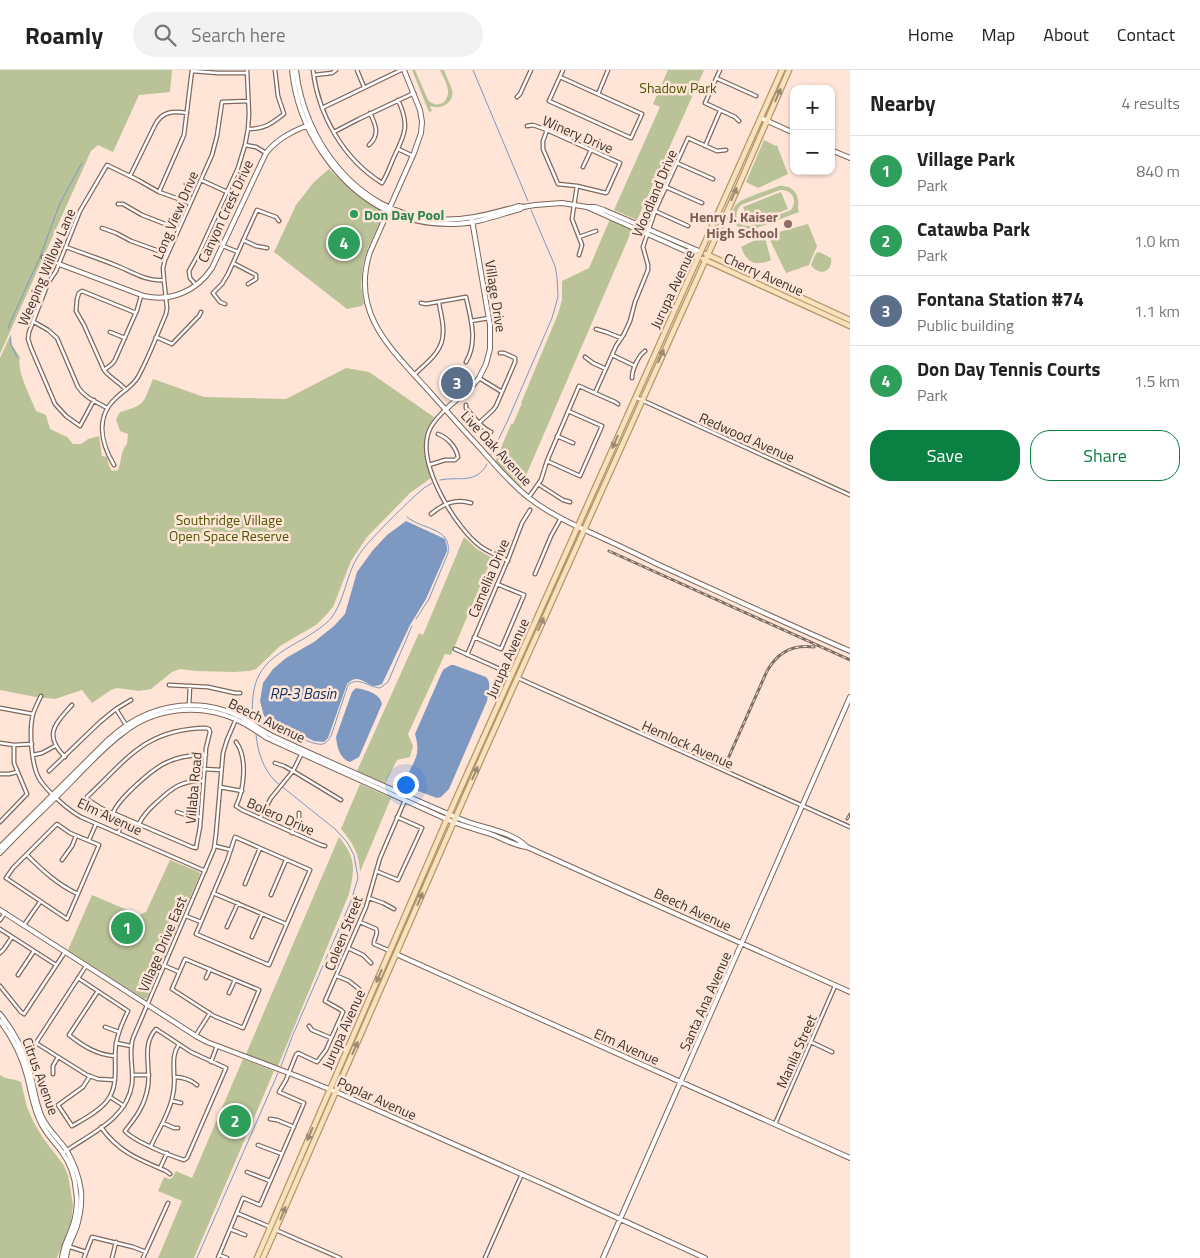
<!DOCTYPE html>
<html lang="en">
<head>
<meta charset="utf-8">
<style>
	:root { --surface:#fff; --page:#f2f2f2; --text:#222; --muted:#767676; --line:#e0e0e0; --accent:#0b8043 }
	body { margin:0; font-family:"Titillium Web",sans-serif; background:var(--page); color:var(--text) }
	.controls { position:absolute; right:15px; top:15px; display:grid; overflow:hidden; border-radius:10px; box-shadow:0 1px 4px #0004 }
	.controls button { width:45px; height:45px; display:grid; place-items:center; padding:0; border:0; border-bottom:1px solid var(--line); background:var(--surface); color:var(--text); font:25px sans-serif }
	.you { position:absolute; left:405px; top:714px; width:18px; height:18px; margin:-12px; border:4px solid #fff; border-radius:50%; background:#1a73e8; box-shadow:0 0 0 8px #1a73e833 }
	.badge { display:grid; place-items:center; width:32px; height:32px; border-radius:50%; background:var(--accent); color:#fff; font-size:16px; font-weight:700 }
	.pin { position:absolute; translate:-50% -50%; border:2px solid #fff; box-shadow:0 1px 5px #0006 }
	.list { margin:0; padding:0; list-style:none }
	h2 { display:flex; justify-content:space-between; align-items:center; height:65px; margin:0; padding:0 20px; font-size:21px }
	h2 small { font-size:16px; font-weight:400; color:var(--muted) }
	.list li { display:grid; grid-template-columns:32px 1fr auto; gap:15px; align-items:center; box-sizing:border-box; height:70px; padding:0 20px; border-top:1px solid var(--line) }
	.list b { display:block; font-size:19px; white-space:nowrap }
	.list p { margin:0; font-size:16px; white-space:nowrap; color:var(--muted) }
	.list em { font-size:16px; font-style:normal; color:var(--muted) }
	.actions { display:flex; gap:10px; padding:15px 20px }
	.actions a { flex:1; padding:11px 0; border:1px solid var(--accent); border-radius:20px; text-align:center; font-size:18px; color:var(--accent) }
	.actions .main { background:var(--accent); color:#fff }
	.icon { flex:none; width:28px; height:28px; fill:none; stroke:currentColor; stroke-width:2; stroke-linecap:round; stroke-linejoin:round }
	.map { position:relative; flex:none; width:850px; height:1188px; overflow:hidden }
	header { display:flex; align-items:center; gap:30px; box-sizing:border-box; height:70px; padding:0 25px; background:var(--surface); border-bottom:1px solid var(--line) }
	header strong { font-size:24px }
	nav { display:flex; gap:28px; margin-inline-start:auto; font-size:18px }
	.search { width:350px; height:45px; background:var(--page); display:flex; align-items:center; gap:12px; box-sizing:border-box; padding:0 18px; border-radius:28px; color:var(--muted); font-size:19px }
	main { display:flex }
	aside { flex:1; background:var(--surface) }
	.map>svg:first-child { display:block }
</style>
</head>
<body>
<header>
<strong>Roamly</strong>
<div class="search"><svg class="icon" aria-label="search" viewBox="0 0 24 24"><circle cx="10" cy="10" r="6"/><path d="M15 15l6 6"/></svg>Search here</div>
<nav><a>Home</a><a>Map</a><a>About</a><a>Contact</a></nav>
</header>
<main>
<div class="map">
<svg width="850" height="1188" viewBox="0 0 850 1188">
	<rect width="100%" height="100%" fill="#ffe5d8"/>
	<path fill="#bac398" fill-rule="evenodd" d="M0,0H172L170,22L139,25L113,82L98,75L91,81L0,284Z
		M412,0H415L428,30C433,35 438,36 444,32C453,22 445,11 440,0H444C446,6 450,13 452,20C455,33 441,40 430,36L432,41L429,42Z
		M668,0H704L637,150L614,140L660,37L653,34Z
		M764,70L776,76L777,75L788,104L758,118L746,112Z
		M329,99C346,116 362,131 383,141L384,144L368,178L363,194L361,216L364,233L362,236L347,239L274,182L296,135L314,112Z
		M779,116C788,115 797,120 798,130C799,136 797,137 799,142L743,163L742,159C737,156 733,153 732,147C732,141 734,136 738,133C745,127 770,120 779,116ZM780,120C792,119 798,130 791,140L750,156C737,156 732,145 741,135Z
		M781,122L788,139L749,154L743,137Z
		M610,149L632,160L521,417L495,392L511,354H513L522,333H521L558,244L562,230V211L589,198Z
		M808,154L817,176L809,195L786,203L769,168L771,164Z
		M761,167L765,168L771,190C755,197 747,193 741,177Z
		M819,182L831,188C833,202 819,207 811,195L816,183Z
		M11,264L12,275L20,287C16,300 31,328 36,341L46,345L50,359L67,367L73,374H81L88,369L99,366L102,386L107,387L109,396L112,401L118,400C122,391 120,381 127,374L128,364L120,361L116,349L120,342C146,335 143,333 153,309L204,327L286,329L346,298L369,302L434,347C419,369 423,384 431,408L410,423L367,467L351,491L333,537L326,545L316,555L280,576L256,599L249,601L234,602L197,601L180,599L172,602L151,619L139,621L117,618L111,620L92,633L82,620L55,629L36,627L0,620V288Z
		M464,467L477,479L492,488L451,585L445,584L408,664L413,676L410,687L397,690L385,714L357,701L419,563L423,565Z
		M360,714L391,728L360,802C359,783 353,773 341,759Z
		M339,767C356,788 355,798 349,824L278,996L246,984Z
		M170,790L199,802L200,804L147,928L144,929L68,880L92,825L139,845L146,842Z
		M243,989L274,1001L194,1188H158L182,1131L158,1121L164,1107L169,1109L172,1108L176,1101L192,1108Z
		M0,1005C7,1010 13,1008 21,1012L27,1037L34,1053L43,1068L63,1094L68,1105L73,1135L71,1153L57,1188H0Z"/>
	<path fill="#7d98c1" d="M406,451L445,469L447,477V481L426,529L410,555L382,614C380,615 376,616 374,616C363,613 358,603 347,614L328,668L324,672L314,671L264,646L260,631L263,613L273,599L286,588L314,572L334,556L345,544L357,502L373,480L387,465Z
		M451,595H454L486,607C492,613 488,623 487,631L449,719L441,727L437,728L410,718L407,715L406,711C412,690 422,689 415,664L442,602L444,599Z
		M356,618C366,620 380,623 382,634L359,687L350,692C340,689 337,677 336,667L352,622Z"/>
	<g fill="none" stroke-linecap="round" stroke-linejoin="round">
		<path stroke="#7d98c1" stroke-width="1" d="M473,0L528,131
			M8,259L10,253L40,187L60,133L82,93
			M10,268L11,275L17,287
			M491,385L507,352L552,248L558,227L557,207L555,196L531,140
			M440,410C459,406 476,415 487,394
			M407,447C422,460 452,457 448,483L429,529L416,549
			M264,649C273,655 313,677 323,674C327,673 329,669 331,666L348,615C358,606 368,617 380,618L388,612L412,556
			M253,651C249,602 265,590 305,568C314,562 325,556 332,547C345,529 346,506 357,488C364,476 375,466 384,456C395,445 406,434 417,424L424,418L432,413
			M256,665C258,683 263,698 275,711L335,759L347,772L354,785L358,808L351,831L292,967L281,996
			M197,1188L278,1003"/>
		<defs>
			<path id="street" d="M313,0C318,44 343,89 382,113C387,105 390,96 394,87C405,64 410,55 398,30
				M357,0L364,17
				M720,0L705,33L735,47L739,51
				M192,1L218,3H247
				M314,5L332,3L336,0
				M560,7L642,44L631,68L549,31L563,0
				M716,8L756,26
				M598,24L608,0
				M517,27L520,24L531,0
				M322,38L401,0
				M527,56L533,55L547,60L620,93L607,122L606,123L577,116L558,114L543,79V71L547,60
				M248,59C265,59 271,54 284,44L278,26L275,0
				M334,62L359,49L414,23
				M245,75L256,77L266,83
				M369,75C380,65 376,55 370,43
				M705,76L720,41
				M398,79L413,86
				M677,93L713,109
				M583,97L591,80
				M130,106L155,55C162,41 173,41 187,43
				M201,110L227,122
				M577,116L572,149L582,175L579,185
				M666,117L702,133
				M159,122L184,65L192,0
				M118,134H123L142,145L178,159
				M655,141L688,156
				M102,158L116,163L131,171L167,184
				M579,167L596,161
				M243,170L256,176L267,178
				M223,176L238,182
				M66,177C82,183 98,188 115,195C131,201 146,212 164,210
				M43,187L59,194
				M233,193L256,205V209L248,214
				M196,215L190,208L189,201L199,183L238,98L245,75L248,59L249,44L247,0
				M421,233L426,234L466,227C471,249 478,272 466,292
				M225,234L220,232L213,223L222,214L228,204L257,140L276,147L279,151
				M471,251L489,248
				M34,252L48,260L57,268L78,317C85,328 97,332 107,338
				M596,259L606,262L621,268
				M110,262L125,268
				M156,267L172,274L199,246L201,242
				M612,285L635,296
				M585,287L593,293L606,299
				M104,300L112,294L115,290L137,240L141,226
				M414,305C426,293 443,282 443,263C444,253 440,242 439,232
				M479,308L502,322
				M632,308C632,300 638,286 645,281
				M126,320C118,311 110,308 104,300L84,255L76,241L77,229L79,223L82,221L136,243
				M595,323L616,276L624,264L630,251L635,232L648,200V195L643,177L655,141L688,68L717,81L726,80
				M635,327L850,425
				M94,330L80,356L66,346L55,334L31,278L28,269L29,262L48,213L56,201L80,141L107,95L138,110L159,122L190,133
				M466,335V338C473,346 481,358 491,362
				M445,340C437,348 429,356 427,368C421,400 456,458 480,476C488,482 499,486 508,491
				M479,353L493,340L496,336L515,292V288L504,283H500
				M557,366L573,373
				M547,391L580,406L602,356L568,341
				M114,395C101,373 95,347 116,328C123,321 133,316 138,307C149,287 157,265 166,244L167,238L164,210L163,198L165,190L212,85L217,66L222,32L248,31
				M429,395L445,390H455L458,387C456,377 448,368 438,364
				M538,414L563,430L570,432
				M529,427L541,410L547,391L579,316L615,332L618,334
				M431,444C443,434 455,428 471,433
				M535,504L551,466L561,448
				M474,567L501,579L524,525L497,514
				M455,579L511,604
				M467,585L509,487L522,453L530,440
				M518,608L850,757
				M169,615L208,617L235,623H240
				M41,626C38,632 35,638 33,644C29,660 31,696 40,710C48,722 68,740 81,747L205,801
				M189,636L190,616
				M0,638L33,644
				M116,639L126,655
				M206,658L209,659L210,662L206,678L200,757L196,778L192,777L101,738L87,729V727L89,725C128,688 146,659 206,658Z
				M236,672C248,688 244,720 236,736L242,740L321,775L325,776
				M0,673L14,675L32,674
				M33,685L42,683L55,676
				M65,687C43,665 55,654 72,635
				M275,693L284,696L293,701L341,730
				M204,699L221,700
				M49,701L100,652L116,639L131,630
				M0,704H9L17,702
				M220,717L242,721
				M177,742L186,745L201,747
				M113,743C117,733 125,726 132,719C156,696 172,684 206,685
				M260,748L271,728L293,701L302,683
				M0,752L27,724L14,693V675
				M57,754L70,763L99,775L67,849L6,808L13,798Z
				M139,754C143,745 149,739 157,732C172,718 182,710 203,711
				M118,763L125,748
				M292,763L299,748V743
				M235,767L310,800L269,895L196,864L227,791Z
				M89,770L96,754
				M215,776L231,780
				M27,785C42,800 58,815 78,824
				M62,790L72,776L76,766
				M376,801L398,810L422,758L397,747
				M245,814L260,778
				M213,823L286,854
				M271,825L286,790
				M369,828L383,833L394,839
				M186,846L201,852
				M0,850L5,843
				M360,852L376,859C379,865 373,869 374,874L390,881
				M24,855L40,832
				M227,857L238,833
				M0,859L56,895
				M252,867L262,844
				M348,878L363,885L371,893
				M0,883L4,879L12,867
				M185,889L259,920L243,958L214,946L172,919Z
				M86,896L36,973L87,1005L98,1009L115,1010
				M165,896L179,902
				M18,905L34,881
				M337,906L349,911L359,919
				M78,908L128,941C123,951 118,962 116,974C113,993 120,1014 107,1031C98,1042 84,1049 72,1056L58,1035L83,1017L90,1006
				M206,908L210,899
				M0,916L21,942L24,944L65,882
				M98,921L69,965C83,976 97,985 115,986
				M229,923L235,910
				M309,956L312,960L331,968
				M105,957L119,962
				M156,959L191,982L226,998L187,1088L184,1090C171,1086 133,1071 125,1061C137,1046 145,1035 148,1016C151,997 141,975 156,959Z
				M196,965L210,943
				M811,972L832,982
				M116,973L131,976
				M211,992L217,976
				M53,1004V996L58,987
				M133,1005H149
				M174,1007C183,1007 190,1009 197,1015
				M110,1027L124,1036
				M172,1031L181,1033
				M270,1049L277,1050L294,1057
				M163,1053L174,1058H178
				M775,1054L835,916
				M101,1057C118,1082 140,1090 166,1101L170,1104
				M258,1075L282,1084
				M151,1076C158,1060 168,1046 172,1029C174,1021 175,1013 174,1005C174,993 172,985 179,974
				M63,1083C89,1064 127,1050 132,1014C134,998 128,984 133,968L214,779L216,764L223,683L227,670L236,649
				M160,1098L167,1083
				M247,1102L270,1111
				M237,1143L270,1157
				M230,1159L245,1165
				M276,1160L340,1188
				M64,1175L86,1182
				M219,1185L227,1188
				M84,1188L92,1167L133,1177L146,1182
				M112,1188L116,1172
				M143,1188L168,1133
				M218,1188L243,1128L260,1135L304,1033L279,1022L286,1010L296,985L298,983L317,992L326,980L343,942L341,940L325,931L366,837L380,788L405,730
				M485,1188L522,1104"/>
			<path id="secondary" d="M292,0C295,30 305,57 322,82C353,128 396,155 453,154C476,154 498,145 520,139L523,137
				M296,0C304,71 357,143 433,149C463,152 490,144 519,136L523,137L535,135L562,133L587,137L699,187
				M404,0L420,40L422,52L421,63L414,83L370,182C350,243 391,279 428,320C446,340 463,360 481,379C496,396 511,414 529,428C546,441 565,451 585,460C609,471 633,482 657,494C721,523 785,553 850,581
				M761,48L794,63
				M831,80L850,88
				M589,137H595L604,140L701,182
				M59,194L144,226C171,232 197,221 212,198L266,83C278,68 293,61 311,54
				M445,340L473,315L479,308L486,294L490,279V255L472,150
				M0,777L108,670C135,645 167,632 205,636C221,638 237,644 251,653C259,658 267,664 277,668C338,696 399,723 460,749C481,758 512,761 527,777L850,922
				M0,783C23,758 49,735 73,710C89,694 105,676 123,663C154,638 198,633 235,649C246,654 257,661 267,668L453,752C466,757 480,760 493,765C504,769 515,776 527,777
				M0,840L196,966L207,972L302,1008L341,1024L548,1116L705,1188
				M396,884L850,1088
				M0,944C13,960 23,979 29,999C34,1015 35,1032 42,1047C48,1060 59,1069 67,1081C74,1093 79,1107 81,1121C82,1134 80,1147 76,1159C72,1169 67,1177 66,1188
				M0,951C12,967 22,987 27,1006C31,1021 33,1037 40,1051C45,1063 54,1071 62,1082C70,1093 75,1108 76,1121C78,1132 76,1145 73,1155C69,1167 63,1176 62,1188
				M603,1188L850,627"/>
			<path id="primary" d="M706,184L850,250
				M703,189L850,256
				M257,1188L447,749L782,0
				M263,1188L486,678L732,131L789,0"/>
		</defs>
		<use href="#street" stroke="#7d675b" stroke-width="5"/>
		<use href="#secondary" stroke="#7d675b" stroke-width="6"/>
		<use href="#primary" stroke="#b4966b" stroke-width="7"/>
		<use href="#street" stroke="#fff" stroke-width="2.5"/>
		<use href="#secondary" stroke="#fff" stroke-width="4"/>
		<use href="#primary" stroke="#f9e1bb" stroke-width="4.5"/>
		<defs>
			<path id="rail" d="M609,481L850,590
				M727,691L767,601C777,583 793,574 814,577
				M847,749L850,744"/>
		</defs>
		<use href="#rail" stroke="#7c6d65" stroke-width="3"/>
		<use href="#rail" stroke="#ffe5d8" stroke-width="1" stroke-dasharray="4" stroke-linecap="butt"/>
	</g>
	<defs><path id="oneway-solid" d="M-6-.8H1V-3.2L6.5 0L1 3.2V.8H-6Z" transform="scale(1.25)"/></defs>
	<g fill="#9a8973">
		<use href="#oneway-solid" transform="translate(778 25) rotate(-66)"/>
		<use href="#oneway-solid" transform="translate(734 124) rotate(-66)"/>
		<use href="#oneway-solid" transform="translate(661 286) rotate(-66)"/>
		<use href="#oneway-solid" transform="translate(615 372) rotate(114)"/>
		<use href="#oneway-solid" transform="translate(541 554) rotate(-66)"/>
		<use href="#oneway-solid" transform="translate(475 703) rotate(-66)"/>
		<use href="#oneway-solid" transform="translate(420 829) rotate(-67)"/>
		<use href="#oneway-solid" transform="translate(379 906) rotate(113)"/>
		<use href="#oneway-solid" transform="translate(355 978) rotate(-66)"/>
		<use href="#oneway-solid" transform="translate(310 1064) rotate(113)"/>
		<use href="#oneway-solid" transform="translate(283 1143) rotate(-67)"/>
	</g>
	<circle fill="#2e9e5b" stroke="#ffe5d8" stroke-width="2" cx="354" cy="144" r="5"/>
	<circle fill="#8d6e63" stroke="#ffe5d8" stroke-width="2" cx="788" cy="154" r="5"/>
	<g text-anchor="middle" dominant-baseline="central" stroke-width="5" stroke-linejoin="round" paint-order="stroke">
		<g font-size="14" fill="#4c5603" stroke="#ffe5d8">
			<text x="678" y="17">Shadow Park</text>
			<text x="229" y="449">Southridge Village<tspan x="229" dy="16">Open Space Reserve</tspan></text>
		</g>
		<g font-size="14" fill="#3a312b" stroke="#ffe5d8">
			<text transform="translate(578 64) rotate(23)">Winery Drive</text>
			<text transform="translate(654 123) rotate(-67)">Woodland Drive</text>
			<text transform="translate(225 141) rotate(-65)">Canyon Crest Drive</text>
			<text transform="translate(175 145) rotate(-67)">Long View Drive</text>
			<text transform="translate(46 197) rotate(-67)">Weeping Willow Lane</text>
			<text transform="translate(764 204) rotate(24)">Cherry Avenue</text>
			<text transform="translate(672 219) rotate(-65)">Jurupa Avenue</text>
			<text transform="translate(496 226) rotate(81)">Village Drive</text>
			<text transform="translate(747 367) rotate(24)">Redwood Avenue</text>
			<text transform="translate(497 378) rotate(47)">Live Oak Avenue</text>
			<text transform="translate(488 508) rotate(-67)">Camellia Drive</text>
			<text transform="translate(507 588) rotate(-66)">Jurupa Avenue</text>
			<text transform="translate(267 650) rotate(26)">Beech Avenue</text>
			<text transform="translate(688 674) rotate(24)">Hemlock Avenue</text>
			<text transform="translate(193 718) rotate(-85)">Villaba Road</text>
			<text transform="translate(110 746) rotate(25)">Elm Avenue</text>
			<text transform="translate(281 746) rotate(24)">Bolero Drive</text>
			<text transform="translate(693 839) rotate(25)">Beech Avenue</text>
			<text transform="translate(343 863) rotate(-68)">Coleen Street</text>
			<text transform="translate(162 874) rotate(-67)">Village Drive East</text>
			<text transform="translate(705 931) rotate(-66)">Santa Ana Avenue</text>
			<text transform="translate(343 959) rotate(-66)">Jurupa Avenue</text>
			<text transform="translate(627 976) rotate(24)">Elm Avenue</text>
			<text transform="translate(796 981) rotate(-66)">Manila Street</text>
			<text transform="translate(41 1006) rotate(70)">Citrus Avenue</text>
			<text transform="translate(377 1028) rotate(24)">Poplar Avenue</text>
		</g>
		<g font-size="14" font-weight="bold" fill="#27864d" stroke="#ffe5d8" text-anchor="start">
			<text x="364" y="144">Don Day Pool</text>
		</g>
		<g font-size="14" font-weight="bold" fill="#785e54" stroke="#ffe5d8" text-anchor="end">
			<text x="778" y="146">Henry J. Kaiser<tspan x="778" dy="16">High School</tspan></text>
		</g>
		<g font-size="15" font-style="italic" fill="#092d5e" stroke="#ffe5d8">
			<text x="303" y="623">RP-3 Basin</text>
		</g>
	</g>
</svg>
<div class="controls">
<button>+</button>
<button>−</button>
</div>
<div class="you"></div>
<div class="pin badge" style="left:127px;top:858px;background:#2e9e5b">1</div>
<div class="pin badge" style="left:235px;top:1051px;background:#2e9e5b">2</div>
<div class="pin badge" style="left:457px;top:313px;background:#5c6f8a">3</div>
<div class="pin badge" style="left:344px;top:173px;background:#2e9e5b">4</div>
</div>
<aside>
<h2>Nearby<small>4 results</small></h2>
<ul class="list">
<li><span class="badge" style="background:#2e9e5b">1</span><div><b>Village Park</b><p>Park</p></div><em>840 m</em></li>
<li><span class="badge" style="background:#2e9e5b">2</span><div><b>Catawba Park</b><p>Park</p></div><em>1.0 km</em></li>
<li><span class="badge" style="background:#5c6f8a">3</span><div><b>Fontana Station #74</b><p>Public building</p></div><em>1.1 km</em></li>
<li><span class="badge" style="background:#2e9e5b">4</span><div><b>Don Day Tennis Courts</b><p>Park</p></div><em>1.5 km</em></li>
</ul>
<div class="actions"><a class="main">Save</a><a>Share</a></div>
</aside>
</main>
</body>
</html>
